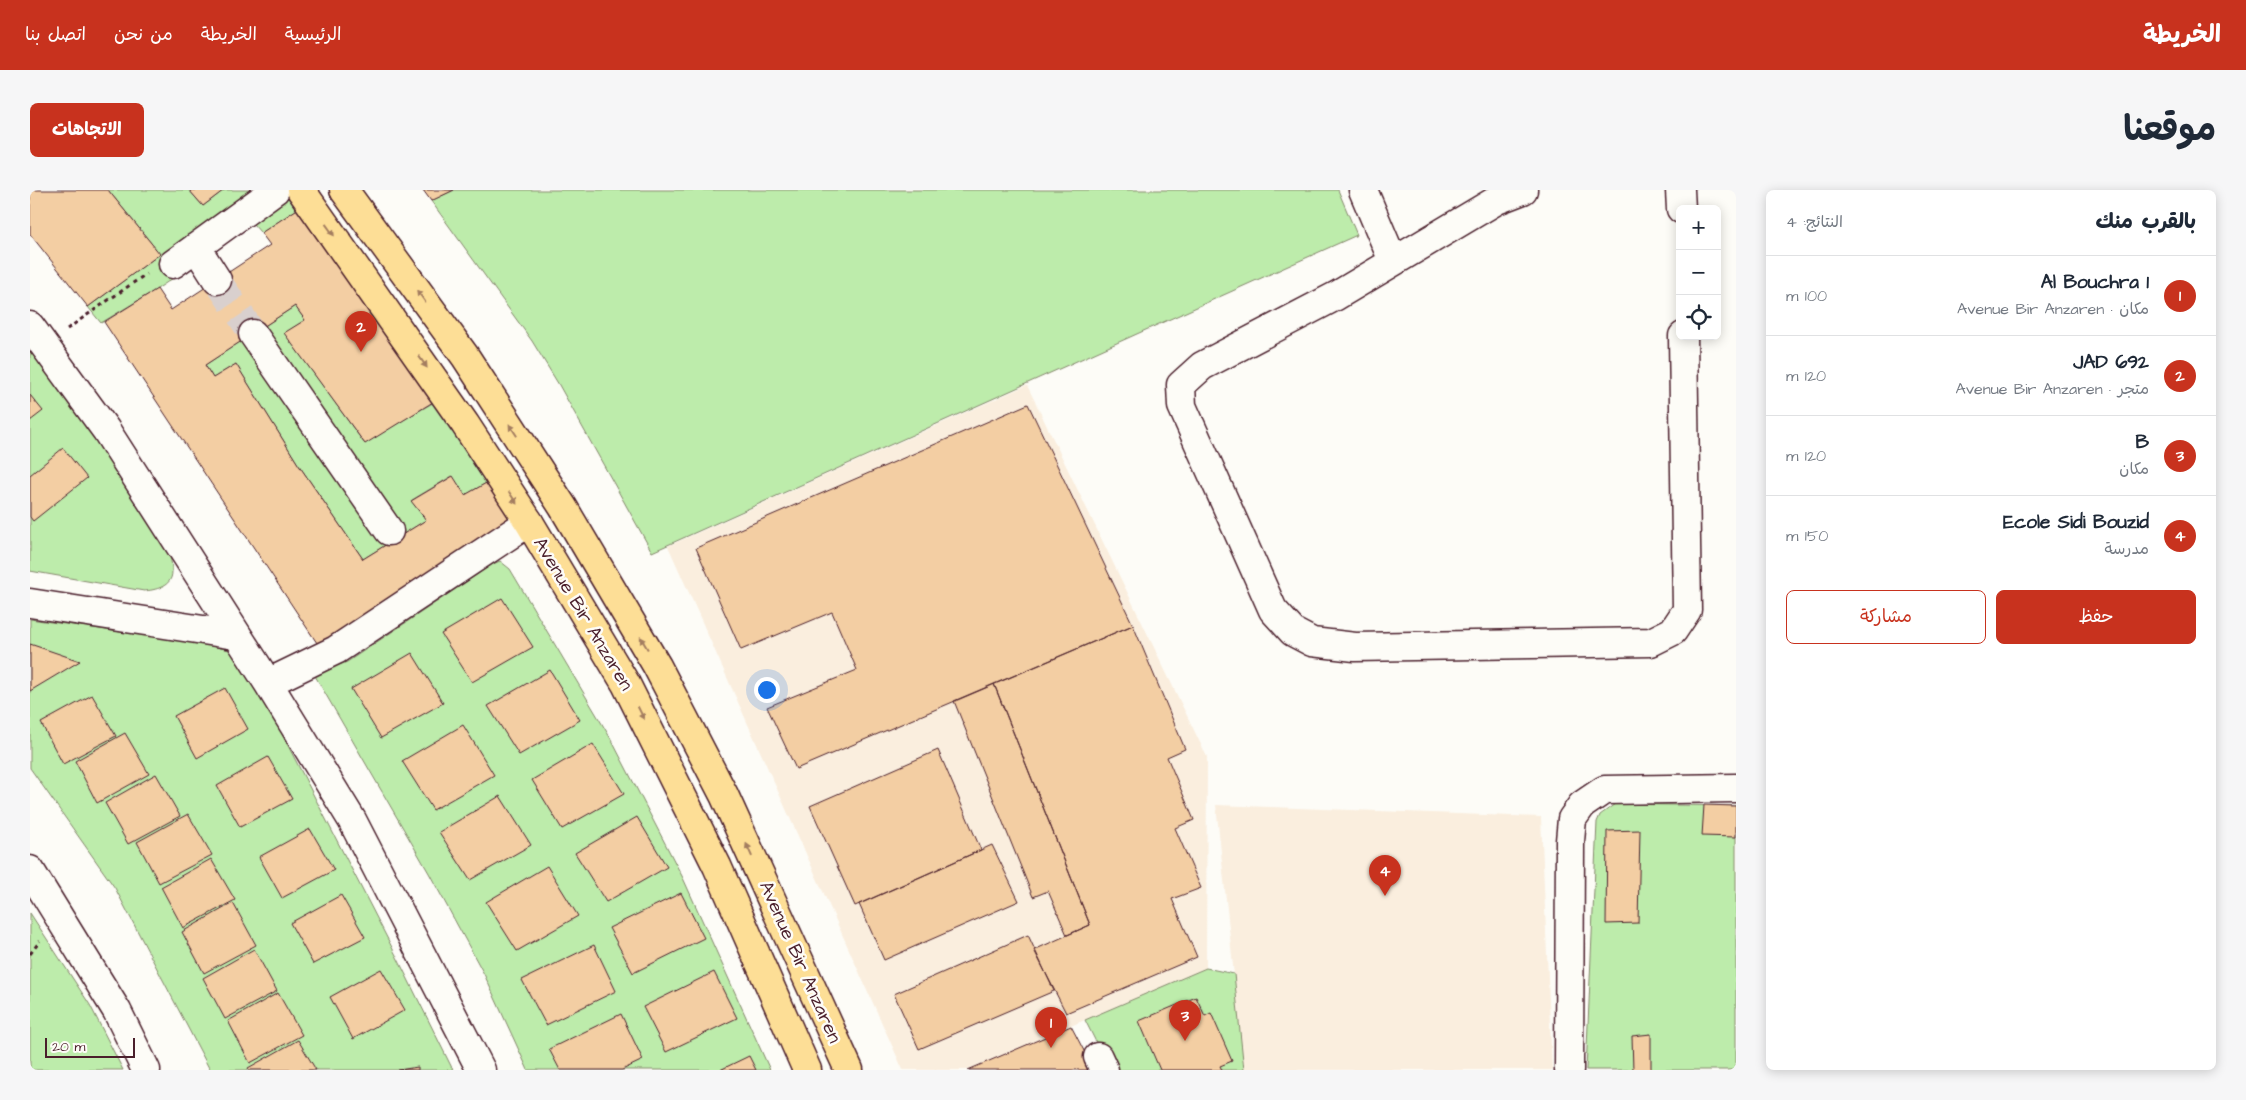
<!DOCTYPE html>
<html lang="ar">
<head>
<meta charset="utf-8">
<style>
	:root { --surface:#fff; --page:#f6f6f7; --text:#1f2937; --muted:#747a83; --line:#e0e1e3; --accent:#c8321e }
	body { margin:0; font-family:"Architects Daughter","Playpen Sans Arabic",sans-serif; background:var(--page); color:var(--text); direction:rtl }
	.controls { position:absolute; right:15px; top:15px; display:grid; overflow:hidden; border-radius:8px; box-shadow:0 2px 12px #0003 }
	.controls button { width:45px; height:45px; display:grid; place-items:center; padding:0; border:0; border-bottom:1px solid var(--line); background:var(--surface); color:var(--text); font:25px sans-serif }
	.scale { position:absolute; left:15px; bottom:12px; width:90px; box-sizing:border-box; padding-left:5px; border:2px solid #4a1f2b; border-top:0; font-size:14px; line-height:18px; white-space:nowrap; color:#4a1f2b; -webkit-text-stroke:4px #fdfcf7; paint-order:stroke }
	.you { position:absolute; left:736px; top:499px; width:18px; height:18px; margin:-12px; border:4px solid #fff; border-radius:50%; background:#1a73e8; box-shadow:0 0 0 8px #1a73e833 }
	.badge { display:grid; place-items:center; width:32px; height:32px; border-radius:50%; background:var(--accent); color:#fff; font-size:16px; font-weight:700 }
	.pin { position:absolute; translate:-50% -41px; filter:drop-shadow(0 1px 2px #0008) }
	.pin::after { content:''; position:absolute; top:26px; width:18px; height:15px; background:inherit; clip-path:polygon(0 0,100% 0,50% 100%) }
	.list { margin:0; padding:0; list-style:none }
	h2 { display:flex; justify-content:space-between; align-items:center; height:65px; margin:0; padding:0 20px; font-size:21px }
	h2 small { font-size:16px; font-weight:400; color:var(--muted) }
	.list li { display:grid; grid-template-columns:32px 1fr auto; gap:15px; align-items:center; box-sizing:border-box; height:80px; padding:0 20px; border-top:1px solid var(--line) }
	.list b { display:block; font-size:19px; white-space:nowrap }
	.list p { margin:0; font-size:16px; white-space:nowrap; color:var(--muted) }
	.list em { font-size:16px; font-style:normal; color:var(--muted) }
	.actions { display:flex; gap:10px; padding:15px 20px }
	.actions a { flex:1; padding:11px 0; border:1px solid var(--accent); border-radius:8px; text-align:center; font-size:18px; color:var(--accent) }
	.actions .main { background:var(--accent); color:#fff }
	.icon { flex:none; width:28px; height:28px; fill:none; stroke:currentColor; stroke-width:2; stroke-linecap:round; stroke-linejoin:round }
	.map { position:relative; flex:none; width:1706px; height:880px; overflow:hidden; direction:ltr; border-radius:8px }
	header { display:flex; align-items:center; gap:30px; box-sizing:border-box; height:70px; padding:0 25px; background:var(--accent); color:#fff }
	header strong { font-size:24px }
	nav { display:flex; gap:28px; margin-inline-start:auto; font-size:18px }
	.intro { display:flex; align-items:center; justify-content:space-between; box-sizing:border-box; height:120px; padding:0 30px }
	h1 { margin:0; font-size:35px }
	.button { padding:12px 22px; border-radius:8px; background:var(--accent); color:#fff; font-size:18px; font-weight:700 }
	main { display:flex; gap:30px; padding:0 30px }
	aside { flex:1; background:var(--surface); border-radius:8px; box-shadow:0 2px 12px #0003 }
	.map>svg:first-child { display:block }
</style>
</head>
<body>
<header>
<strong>الخريطة</strong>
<nav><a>الرئيسية</a><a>الخريطة</a><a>من نحن</a><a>اتصل بنا</a></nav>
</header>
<div class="intro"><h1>موقعنا</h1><a class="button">الاتجاهات</a></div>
<main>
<aside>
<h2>بالقرب منك<small>النتائج: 4</small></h2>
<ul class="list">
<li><span class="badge">1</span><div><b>Al Bouchra 1</b><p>مكان · Avenue Bir Anzaren</p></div><em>100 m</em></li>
<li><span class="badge">2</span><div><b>JAD 692</b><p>متجر · Avenue Bir Anzaren</p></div><em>120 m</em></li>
<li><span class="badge">3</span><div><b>B</b><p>مكان</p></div><em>120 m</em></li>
<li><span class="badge">4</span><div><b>Ecole Sidi Bouzid</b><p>مدرسة</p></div><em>150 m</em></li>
</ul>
<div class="actions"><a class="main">حفظ</a><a>مشاركة</a></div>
</aside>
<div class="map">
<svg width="1706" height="880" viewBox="0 0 1706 880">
	<rect width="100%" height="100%" fill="#fdfcf7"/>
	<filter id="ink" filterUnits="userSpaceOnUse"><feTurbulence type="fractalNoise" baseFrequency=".02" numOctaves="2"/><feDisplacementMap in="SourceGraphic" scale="10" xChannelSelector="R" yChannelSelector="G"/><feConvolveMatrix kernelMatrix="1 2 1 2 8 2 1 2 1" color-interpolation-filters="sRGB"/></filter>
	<g filter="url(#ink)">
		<path fill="#faeede" d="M997,195L1177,567L1176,778L938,880H873L638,356Z
			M1186,615L1511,627L1522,880H1214Z"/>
		<path fill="#bdecab" stroke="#84866b" d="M78,0H159L173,16L194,0H261L272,16L231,43L223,34L127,99L71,133L58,117L130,64Z
			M424,0H1308L1327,45L622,362L529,195L502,151L401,11Z
			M265,116L275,130L255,143L334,253L406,211L458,292L435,305L422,286L382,310L396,330L333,369L268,274L206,174L183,188L175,175Z
			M0,155C40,211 80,266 115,325C126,342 143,361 142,382C142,397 125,400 114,401L0,381Z
			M470,371L480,379L581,549L653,688L740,880H498L454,784L399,683L284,484L317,472L463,374Z
			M0,429L175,454L203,461L217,476L369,771L423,880H180L85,698L0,578Z
			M1585,614L1706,616V880H1556L1567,632L1570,625Z
			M0,723L60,815L93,880H0Z
			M1176,778L1204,784L1214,880H1080L1055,830Z"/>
		<path fill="#f3cea3" stroke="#4a1f2b" d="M0,0H78L130,64L58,117L0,44Z
			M159,0H194L173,16Z
			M393,0H424L401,11Z
			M272,16L403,212L335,254L254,143L275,130L265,116L175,175L183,188L206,174L268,274L333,369L396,330L381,311L423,286L435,305L458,292L481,328L289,456L74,132L127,99L141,120L240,55L231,43Z
			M0,205L13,221L0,231Z
			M998,214L1103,435L766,579L737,517L827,480L802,422L711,460L666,358Z
			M33,258L57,288L3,331L0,327V285Z
			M472,408L503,457L442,492L411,444Z
			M1103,435L1155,559L1137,567L1164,630L1145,638L1171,698L1142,709L1167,767L1036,823L1004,760L1060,735L964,494Z
			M0,454L50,471L0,501Z
			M382,463L413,513L351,548L321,499Z
			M520,480L550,530L489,565L458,516Z
			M964,494L1060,735L1037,745L1018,701L1003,707L924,511Z
			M195,498L218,539L167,568L144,526Z
			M62,505L86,546L33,574L11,533Z
			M433,535L464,585L403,620L372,571Z
			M95,543L119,584L67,613L45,571Z
			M563,554L594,604L532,639L502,590Z
			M908,560L951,660L825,716L780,616Z
			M238,567L262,609L210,637L187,596Z
			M126,584L150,626L98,654L75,613Z
			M470,606L501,655L440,690L409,642Z
			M1674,615L1706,616V647L1672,646Z
			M158,624L182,665L129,693L107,652Z
			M607,627L637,677L576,712L545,663Z
			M280,639L304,680L252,708L229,667Z
			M1610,640L1608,733L1576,734L1577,641Z
			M962,655L989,711L854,770L829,714Z
			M181,669L205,710L153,738L131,697Z
			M517,676L548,726L487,761L456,712Z
			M651,703L674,748L603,783L579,738Z
			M311,705L335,747L283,774L260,733Z
			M203,713L226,755L174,783L152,742Z
			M998,745L1024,801L889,859L864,804Z
			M564,755L586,801L516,835L492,790Z
			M224,759L247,801L195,829L173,788Z
			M351,779L375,820L323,849L300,807Z
			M684,782L707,828L636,862L613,817Z
			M248,803L272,845L220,873L198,831Z
			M1166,807L1175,826L1181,823L1202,871L1190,876L1192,880H1130L1109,831Z
			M591,824L613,870L592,880H530L519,859Z
			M1041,836L1064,880H938Z
			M1621,844V880H1603L1602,846Z
			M268,850L286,880H219L218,878Z
			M719,866L726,880H690Z
			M388,877V880H368Z"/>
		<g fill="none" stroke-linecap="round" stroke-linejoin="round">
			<path stroke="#d9d0ce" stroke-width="28" stroke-dasharray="28 14" stroke-linecap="butt" d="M187,90L223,144"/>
			<defs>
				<path id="minor" d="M1333,0L1363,71
					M1493,0L1467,10L1306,106L1172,176L1151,195L1152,216L1243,420L1263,442L1282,452L1325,457L1621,452L1643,441L1657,420L1653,146
					M1650,0L1651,19
					M166,57L187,90
					M143,74L245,0
					M0,136L76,240L238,493L322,630L451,880
					M223,144L359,341
					M0,413L205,445
					M238,493L306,460L499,332
					M0,680L87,821L116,880
					M1068,867L1074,880
					M1539,880L1540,651L1542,629L1552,615L1574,600L1706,598"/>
				<path id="major" d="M271,0L435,234L499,332L596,494L687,676L777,880
					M314,0L435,166L533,317L627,476L694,605L819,880"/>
			</defs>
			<use href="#minor" stroke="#4a1f2b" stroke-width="31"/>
			<use href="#major" stroke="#4a1f2b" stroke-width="31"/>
			<path stroke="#4a1f2b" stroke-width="3" stroke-dasharray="4 4" stroke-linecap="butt" d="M37,139L116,84
				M0,764L10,751"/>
			<use href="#minor" stroke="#fdfcf7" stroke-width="28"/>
			<use href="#major" stroke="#fdde96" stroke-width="28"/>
		</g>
		<defs><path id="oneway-solid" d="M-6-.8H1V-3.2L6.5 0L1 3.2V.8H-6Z" transform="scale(1.25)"/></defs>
		<g fill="#a47e60">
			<use href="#oneway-solid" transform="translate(300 40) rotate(54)"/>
			<use href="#oneway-solid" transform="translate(391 106) rotate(-126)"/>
			<use href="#oneway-solid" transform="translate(393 172) rotate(55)"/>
			<use href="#oneway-solid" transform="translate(483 240) rotate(-123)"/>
			<use href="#oneway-solid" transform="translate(483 308) rotate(57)"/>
			<use href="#oneway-solid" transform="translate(614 453) rotate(-121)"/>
			<use href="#oneway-solid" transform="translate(611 523) rotate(63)"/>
			<use href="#oneway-solid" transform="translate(719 660) rotate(-114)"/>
		</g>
	</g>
	<g text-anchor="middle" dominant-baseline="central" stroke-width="5" stroke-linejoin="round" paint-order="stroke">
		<g font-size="19" fill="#4a1f2b" stroke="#fdfcf7">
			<text transform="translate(553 424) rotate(59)">Avenue Bir Anzaren</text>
			<text transform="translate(770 772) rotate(66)">Avenue Bir Anzaren</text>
		</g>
	</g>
</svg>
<div class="controls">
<button>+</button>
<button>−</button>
<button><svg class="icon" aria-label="locate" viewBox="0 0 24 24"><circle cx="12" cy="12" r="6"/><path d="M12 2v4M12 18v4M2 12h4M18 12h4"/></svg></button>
</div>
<div class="scale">20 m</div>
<div class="you"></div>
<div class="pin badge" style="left:1021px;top:858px">1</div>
<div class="pin badge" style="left:331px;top:162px">2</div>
<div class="pin badge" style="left:1155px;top:851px">3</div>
<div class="pin badge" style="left:1355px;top:706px">4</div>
</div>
</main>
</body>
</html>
